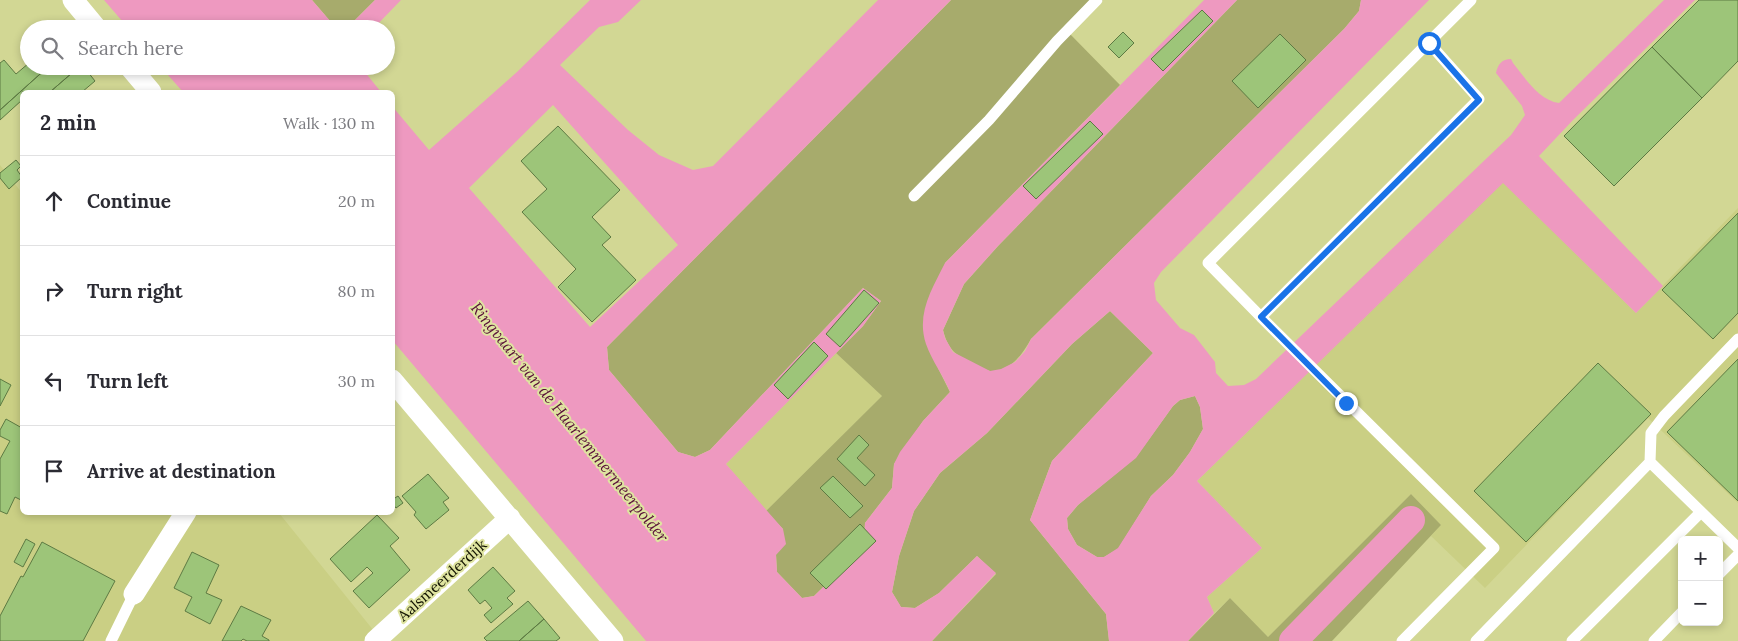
<!DOCTYPE html>
<html lang="en">
<head>
<meta charset="utf-8">
<style>
	:root { --surface:#fff; --page:#f7f7f7; --text:#2b2b33; --muted:#7c7c81; --line:#e1e1e2 }
	body { margin:0; font-family:Lora,serif; background:var(--page); color:var(--text) }
	.controls { position:absolute; right:15px; bottom:15px; display:grid; overflow:hidden; border-radius:8px; box-shadow:0 2px 8px #0003 }
	.controls button { width:45px; height:45px; display:grid; place-items:center; padding:0; border:0; border-bottom:1px solid var(--line); background:var(--surface); color:var(--text); font:25px sans-serif }
	.stop { position:absolute; width:15px; height:15px; margin:-11px; border:4px solid #1a73e8; border-radius:50%; background:#fff }
	.stop.end { background:#1a73e8; border-color:#fff; box-shadow:0 1px 5px #0008 }
	.list { margin:0; padding:0; list-style:none }
	h2 { display:flex; justify-content:space-between; align-items:center; height:65px; margin:0; padding:0 20px; font-size:21px }
	h2 small { font-size:16px; font-weight:400; color:var(--muted) }
	.list li { display:grid; grid-template-columns:32px 1fr auto; gap:15px; align-items:center; box-sizing:border-box; height:90px; padding:0 20px; border-top:1px solid var(--line) }
	.list b { display:block; font-size:19px; white-space:nowrap }
	.list em { font-size:16px; font-style:normal; color:var(--muted) }
	.icon { flex:none; width:28px; height:28px; fill:none; stroke:currentColor; stroke-width:2; stroke-linecap:round; stroke-linejoin:round }
	.map { position:relative; flex:none; width:1738px; height:641px; overflow:hidden }
	.search { position:absolute; background:var(--surface); box-shadow:0 2px 8px #0003; left:20px; top:20px; width:375px; height:55px; display:flex; align-items:center; gap:12px; box-sizing:border-box; padding:0 18px; border-radius:28px; color:var(--muted); font-size:19px }
	.panel { position:absolute; background:var(--surface); box-shadow:0 2px 8px #0003; left:20px; top:90px; width:375px; height:425px; border-radius:8px }
	.map>svg:first-child { display:block }
</style>
</head>
<body>
<div class="map">
<svg width="1738" height="641" viewBox="0 0 1738 641">
	<rect width="100%" height="100%" fill="#d2d794"/>
	<path fill="#cacf84" d="M0,165L22,193V512L279,513L382,641H0Z
		M1503,182L1636,313L1738,208V503L1648,418L1485,588L1431,536L1441,525L1411,494L1268,637L1230,598L1214,613L1207,597L1262,548L1197,481Z
		M836,353L882,396L766,511L726,464Z"/>
	<path fill="#a7ab6c" d="M312,0H375L346,29H337Z
		M951,0H1103L1070,34L1120,85L945,263L938,368L950,392L923,421L894,464L892,488L865,523L864,541L852,559L814,596L802,598L777,572L776,554L783,529L766,511L882,396L836,353L863,326L881,301L863,288L710,450L695,457L678,452L609,370L607,347Z
		M1237,0H1361L1359,11L1344,29L1031,339C1023,354 1009,373 990,371C985,370 977,365 972,363C955,355 948,349 943,330L964,284L998,246Z
		M1110,311L1153,353L1052,461L1030,520L1106,614L1109,641H932L996,574L977,556L939,593L915,608L901,607L892,592L899,556L914,511L940,473L987,433L1072,344Z
		M1195,396L1200,407L1203,429L1190,452L1173,475L1151,496L1118,549L1104,557H1097L1077,545L1068,529L1067,518L1078,505L1136,457L1173,406L1180,400Z
		M1411,494L1441,525L1332,641H1188L1230,598L1268,637Z"/>
	<path fill="#ee99c0" fill-rule="evenodd" d="M104,0H312L337,29H129Z
		M375,0H401L373,29H346Z
		M590,0H641L618,22L599,27L560,65L628,130L659,155L693,170L713,166L878,0H951L607,347L609,370L678,452L695,457L710,450L863,288L881,301L863,326L726,464L783,529L786,544L776,555L777,572L802,598L814,596L852,559L864,541L865,523L892,488L894,464L900,452L923,421L950,392C943,375 932,361 926,344C916,314 932,289 945,263L1204,0H1237L998,246L964,284L943,330L945,338L953,352L990,371L1001,369L1015,362L1025,351L1031,339L1344,29L1359,11L1361,0H1429L1161,272L1154,283L1156,300L1180,328L1194,335L1215,362L1216,373L1228,386L1244,385L1256,379L1511,135L1525,115L1522,106L1496,73C1498,64 1502,59 1511,59L1513,63C1525,78 1539,100 1559,103L1664,0H1695L1573,120L1539,156L1663,286L1636,313L1503,183L1197,481L1262,548L1207,597L1214,613L1188,641H1109L1106,614L1030,520L1052,461L1153,353L1110,311L1072,344L987,433L940,473L914,511L899,556L892,592L901,607L915,608L939,593L977,556L996,573L932,641H646L393,341L392,106L429,150L517,72ZM553,105L678,245L590,327L469,188ZM1195,396L1200,407L1203,429L1190,452L1173,475L1151,496L1118,548L1104,557H1097L1077,545L1068,529L1067,518L1078,505L1136,458L1173,406L1180,400Z
		M160,66H360L381,92H183Z"/>
	<g fill="none" stroke-linecap="round" stroke-linejoin="round">
		<path stroke="#ee99c0" stroke-width="28" d="M1293,641L1411,520"/>
	</g>
	<path fill="#9dc579" stroke="#5d7a43" d="M1699,0H1738V61L1702,98L1652,47Z
		M1202,10L1213,21L1163,71L1151,59Z
		M1123,32L1134,43L1119,58L1108,47Z
		M1280,34L1306,60L1258,108L1232,81Z
		M1652,47L1702,98L1614,186L1564,136Z
		M4,60L16,74L29,63V66H49L0,110V63Z
		M49,66H80L50,92H22V100L0,120V110Z
		M80,66L84,67L95,81L82,92H50Z
		M1090,121L1103,134L1036,199L1023,186Z
		M558,126L620,190L592,217L611,237L602,245L636,280L592,322L558,287L576,269L522,212L547,189L521,161Z
		M16,160L21,166L17,170L22,177L9,189L0,178V173Z
		M1738,213V313L1713,339L1662,290Z
		M864,290L879,303L840,347L826,334Z
		M814,342L828,356L788,399L774,385Z
		M1738,359V501L1667,432Z
		M1598,363L1651,414L1526,542L1474,491Z
		M0,379L11,385L0,406Z
		M6,419L22,428V497L21,500L15,497L7,514L0,511V459L10,441L0,436V430Z
		M859,435L869,445L857,458L875,475L865,486L837,459Z
		M428,474L449,498L443,502L449,510L426,529L414,515L416,512L402,496Z
		M833,476L863,506L850,518L820,488Z
		M398,496L403,503L396,508L392,503V500Z
		M377,515L399,538L390,546L410,570L369,608L353,591L373,573L367,567L351,582L330,559Z
		M860,524L876,541L826,589L810,573Z
		M26,539L35,544L23,567L14,562Z
		M42,542L115,581L83,641H0V616L21,576L23,577Z
		M192,552L219,565L206,593L222,600L210,624L185,611L192,597L174,588Z
		M493,567L515,591L507,598L513,604L491,623L484,615L492,608L485,600L480,604L468,590Z
		M528,601L544,619L519,641H487L484,638Z
		M241,606L271,620L262,636L269,640V641H247L243,639L241,641H222Z
		M544,619L560,638L556,641H519Z"/>
	<g fill="none" stroke-linecap="round" stroke-linejoin="round">
		<path stroke="#fff" stroke-width="11" d="M914,196L989,120L1057,41L1097,0
			M1261,317L1208,263L1471,0
			M1650,462L1738,548
			M1719,574L1738,555
			M111,641L134,594
			M1402,641L1494,548L1261,317L1479,99L1429,43
			M1476,641L1650,462L1651,433L1664,416L1738,339
			M1572,641L1701,512
			M1654,641L1682,612"/>
		<path stroke="#fff" stroke-width="21" d="M73,0L97,29
			M129,66L151,92
			M392,380L613,641
			M134,594L186,512
			M375,641L510,518"/>
	</g>
	<g fill="none" stroke-linecap="round" stroke-linejoin="round">
		<path stroke="#1a73e8" stroke-width="6" d="M1346,403L1261,317L1479,100L1429,43"/>
	</g>
	<g text-anchor="middle" dominant-baseline="central" stroke-width="4" stroke-linejoin="round" paint-order="stroke">
		<g font-size="15" fill="#121300" stroke="#dfe4a0">
			<text transform="translate(442 580) rotate(-42)">Aalsmeerderdijk</text>
		</g>
		<g font-size="16" font-style="italic" fill="#591039" stroke="#dfe4a0">
			<text transform="translate(570 422) rotate(51)">Ringvaart van de Haarlemmermeerpolder</text>
		</g>
	</g>
</svg>
<div class="controls">
<button>+</button>
<button>−</button>
</div>
<div class="stop" style="left:1429px;top:43px"></div>
<div class="stop end" style="left:1346px;top:403px"></div>
<div class="search"><svg class="icon" aria-label="search" viewBox="0 0 24 24"><circle cx="10" cy="10" r="6"/><path d="M15 15l6 6"/></svg>Search here</div>
<section class="panel">
<h2>2 min<small>Walk · 130 m</small></h2>
<ul class="list">
<li><svg class="icon" aria-label="ahead" viewBox="0 0 24 24"><path d="M12 20V5M6 11l6-6 6 6"/></svg><div><b>Continue</b></div><em>20 m</em></li>
<li><svg class="icon" aria-label="right" viewBox="0 0 24 24"><path d="M7 20v-9h11M14 6l5 5-5 5"/></svg><div><b>Turn right</b></div><em>80 m</em></li>
<li><svg class="icon" aria-label="left" viewBox="0 0 24 24"><path d="M17 20v-9H6M10 6l-5 5 5 5"/></svg><div><b>Turn left</b></div><em>30 m</em></li>
<li><svg class="icon" aria-label="arrive" viewBox="0 0 24 24"><path d="M6 21V4h12l-3 4 3 4H6"/></svg><div><b>Arrive at destination</b></div></li>
</ul>
</section>
</div>
</body>
</html>
